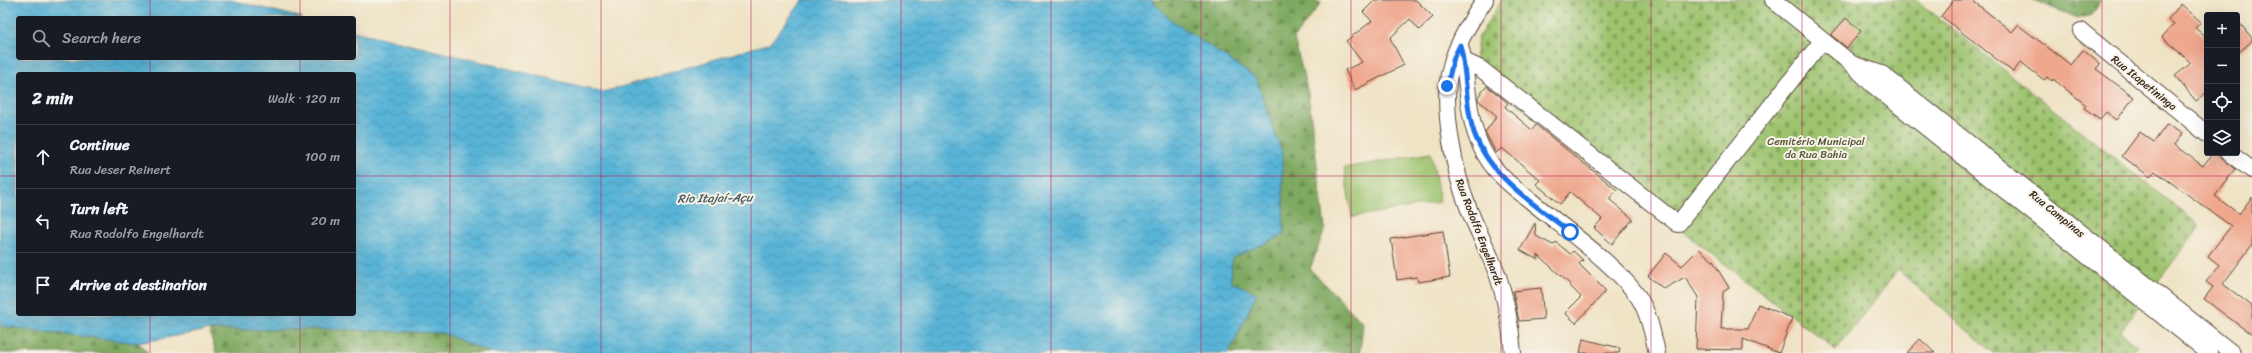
<!DOCTYPE html>
<html lang="en">
<head>
<meta charset="utf-8">
<style>
	:root { --surface:#171b24; --page:#242831; --text:#f1f3f6; --muted:#9ea1a6; --line:#363941 }
	body { margin:0; font-family:Sriracha,sans-serif; background:var(--page); color:var(--text) }
	.controls { position:absolute; right:12px; top:12px; display:grid; overflow:hidden; border-radius:4px; box-shadow:0 4px 16px #0002 }
	.controls button { width:36px; height:36px; display:grid; place-items:center; padding:0; border:0; border-bottom:1px solid var(--line); background:var(--surface); color:var(--text); font:20px sans-serif }
	.stop { position:absolute; width:12px; height:12px; margin:-9px; border:3px solid #1a73e8; border-radius:50%; background:#fff }
	.stop.end { background:#1a73e8; border-color:#fff; box-shadow:0 1px 4px #0008 }
	.list { margin:0; padding:0; list-style:none }
	h2 { display:flex; justify-content:space-between; align-items:center; height:52px; margin:0; padding:0 16px; font-size:17px }
	h2 small { font-size:13px; font-weight:400; color:var(--muted) }
	.list li { display:grid; grid-template-columns:26px 1fr auto; gap:12px; align-items:center; box-sizing:border-box; height:64px; padding:0 16px; border-top:1px solid var(--line) }
	.list b { display:block; font-size:15px; white-space:nowrap }
	.list p { margin:0; font-size:13px; white-space:nowrap; color:var(--muted) }
	.list em { font-size:13px; font-style:normal; color:var(--muted) }
	.icon { flex:none; width:22px; height:22px; fill:none; stroke:currentColor; stroke-width:2; stroke-linecap:round; stroke-linejoin:round }
	.map { position:relative; flex:none; width:2252px; height:353px; overflow:hidden }
	.search { position:absolute; background:var(--surface); box-shadow:0 4px 16px #0002; left:16px; top:16px; width:340px; height:44px; display:flex; align-items:center; gap:10px; box-sizing:border-box; padding:0 14px; border-radius:4px; color:var(--muted); font-size:15px }
	.panel { position:absolute; background:var(--surface); box-shadow:0 4px 16px #0002; left:16px; top:72px; width:340px; height:244px; border-radius:4px }
	.map>svg:first-child { display:block }
</style>
</head>
<body>
<div class="map">
<svg width="2252" height="353" viewBox="0 0 2252 353">
	<defs>
		<pattern id="forest-firs" width="22" height="20" patternUnits="userSpaceOnUse"><rect width="22" height="20" fill="#7ea961"/><path d="M5 1l3.5 6h-7zM16 11l3.5 6h-7z" fill="#688a4f"/></pattern>
		<pattern id="cemetery-stones" width="16" height="16" patternUnits="userSpaceOnUse"><rect width="16" height="16" fill="#9dc36e"/><path d="M2 7V4a2 2 0 0 1 4 0v3zM10 15v-3a2 2 0 0 1 4 0v3z" fill="#819f5a"/></pattern>
		<pattern id="water-waves" width="16" height="10" patternUnits="userSpaceOnUse"><rect width="16" height="10" fill="#59b4d7"/><path d="M0 5q4-4 8 0t8 0" fill="none" stroke="#4b93ae"/></pattern>
	</defs>
	<rect width="100%" height="100%" fill="#f7f3e8"/>
	<filter id="ink" filterUnits="userSpaceOnUse"><feTurbulence type="fractalNoise" baseFrequency=".025" numOctaves="2"/><feDisplacementMap in="SourceGraphic" scale="8" xChannelSelector="R" yChannelSelector="G"/><feConvolveMatrix kernelMatrix="1 2 1 2 8 2 1 2 1" color-interpolation-filters="sRGB"/></filter>
	<filter id="wash" filterUnits="userSpaceOnUse"><feTurbulence type="fractalNoise" baseFrequency=".012" numOctaves="4" result="noise"/><feDisplacementMap in="SourceGraphic" scale="16" xChannelSelector="R" yChannelSelector="G"/><feGaussianBlur stdDeviation="0.9" result="paint"/><feColorMatrix in="noise" values="0 0 0 0 0 0 0 0 0 0 0 0 0 0 0 0 0 1.4 0 .05"/><feComposite in="paint" operator="in"/></filter>
	<g filter="url(#wash)">
		<rect width="100%" height="100%" fill="#efe3c5"/>
		<path fill="url(#forest-firs)" stroke="#5c6a40" d="M1152,0H1314L1321,3L1294,38L1308,93L1325,228L1310,269L1363,323L1360,353H1229L1257,294L1231,282L1232,258L1171,20Z
			M2033,0H2101L2090,16L2077,18Z
			M0,326L138,343L149,353H0Z
			M326,329L442,333L491,353H216L209,330Z"/>
		<path fill="url(#cemetery-stones)" stroke="#6c7646" d="M1502,0H1916L2200,226L2120,332L2137,346L2133,353H1993L1898,270L1836,350L1474,70L1478,38Z"/>
		<path fill="#9dc36e" stroke="#6c7646" d="M1431,153L1440,202L1352,217L1344,168Z"/>
		<path fill="url(#water-waves)" stroke="#4a6f7a" fill-rule="evenodd" d="M0,0H230L303,18H18V58H354V31L604,92L770,43L803,0H1152L1171,20L1256,78L1282,153L1284,235L1232,258L1231,282L1257,293L1229,353H491L442,333L326,329L209,330L138,343L0,326ZM18,74H354V314H18Z"/>
		<g id="blocks">
			<path fill="#efa78e" d="M1375,0H1416L1433,17L1419,30L1410,19L1390,38L1404,65L1355,90L1345,70L1362,62L1346,41L1372,21L1363,12Z
				M1954,0H1972L2012,32L2018,25L2071,65L2083,50L2100,64L2096,69L2134,97L2117,120L2106,112L2100,119L2084,108L2086,105L2053,79L2052,81L2047,77L2044,80L2021,62L2013,72L1941,16Z
				M2181,4L2201,22L2195,28L2207,38V92L2196,101L2175,76L2191,63L2162,37L2174,24L2168,19Z
				M1846,18L1861,31L1847,48L1831,35Z
				M2237,20L2252,38V41L2237,54Z
				M1487,86L1508,103L1505,107L1532,130L1536,125L1617,190L1609,199L1633,219L1612,244L1594,228L1602,219L1570,192L1560,204L1536,184L1540,180L1502,148L1496,153L1485,132L1497,116L1478,100V97Z
				M2167,124L2182,134L2174,145L2203,166L2213,153H2215L2235,169L2215,196L2239,214L2252,197V245L2223,284L2252,306V335L2204,299L2213,287L2206,282L2219,265L2208,256L2231,226L2155,171L2150,177L2122,156L2140,132L2154,142Z
				M1535,223L1536,236L1553,245L1556,242L1570,254L1573,251L1583,260L1579,264L1606,291L1576,323L1565,313L1581,297L1569,285H1571L1538,255V260L1520,250Z
				M1443,231L1450,277L1418,282L1417,277L1397,280L1391,239Z
				M1699,249L1713,261L1729,288L1723,292L1721,329H1748L1758,304L1792,318L1779,353L1743,339V350L1696,349L1698,297L1685,277L1664,289L1648,276L1666,253L1682,266Z
				M1541,288L1544,319L1519,321L1513,291Z
				M1583,339L1620,348L1619,353H1580Z
				M1920,339L1935,353H1907Z"/>
		</g>
	</g>
	<g filter="url(#ink)">
		<use href="#blocks" fill-opacity="0" stroke="#564637" stroke-width="1"/>
		<g fill="none" stroke-linecap="round" stroke-linejoin="round">
			<defs>
				<path id="minor" d="M1485,0C1471,20 1455,46 1450,70C1441,108 1455,176 1470,212C1479,234 1490,254 1498,276C1506,300 1511,328 1513,353
					M1773,0L1853,65L1873,85L2209,353
					M2081,31L2207,134
					M1460,45C1470,82 1465,122 1486,156C1497,175 1514,188 1531,201C1563,228 1616,264 1639,298C1649,314 1653,335 1657,353
					M1464,61L1481,69L1678,224L1822,41
					M1855,65L1882,74L2232,353
					M2229,153L2252,170"/>
			</defs>
			<use href="#minor" stroke="#564637" stroke-width="18"/>
			<use href="#minor" stroke="#fff" stroke-width="16"/>
		</g>
	</g>
	<g fill="none" stroke-linecap="round" stroke-linejoin="round" filter="url(#ink)">
		<path stroke="#1a73e8" stroke-width="5" d="M1447,86L1454,57L1460,45C1467,71 1465,100 1472,126C1485,174 1534,204 1570,232"/>
	</g>
	<path fill="none" stroke="#c2185b" stroke-width="1" stroke-opacity="0.55" d="M150,0V18M300,0V18M450,0V353M601,0V353M751,0V353M901,0V353M1051,0V353M1201,0V353M1351,0V353M1501,0V353M1651,0V353M1802,0V353M1952,0V353M2102,0V353M150,58V74M300,58V74M0,176H18M354,176H2252M150,314V353M300,314V353"/>
	<g text-anchor="middle" dominant-baseline="central" stroke-width="4" stroke-linejoin="round" paint-order="stroke">
		<g font-size="11" fill="#3b2a1e" stroke="#f7f3e8">
			<text transform="translate(2144 83) rotate(39)">Rua Itapetininga</text>
			<text transform="translate(2057 214) rotate(39)">Rua Campinas</text>
			<text transform="translate(1479 232) rotate(69)">Rua Rodolfo Engelhardt</text>
		</g>
		<g font-size="11" fill="#585836" stroke="#f7f3e8">
			<text x="1816" y="141">Cemitério Municipal<tspan x="1816" dy="13">da Rua Bahia</tspan></text>
		</g>
		<g font-size="12" font-style="italic" fill="#465a5f" stroke="#f7f3e8">
			<text transform="translate(715 198) rotate(-1)">Rio Itajaí-Açu</text>
		</g>
	</g>
</svg>
<div class="controls">
<button>+</button>
<button>−</button>
<button><svg class="icon" aria-label="locate" viewBox="0 0 24 24"><circle cx="12" cy="12" r="6"/><path d="M12 2v4M12 18v4M2 12h4M18 12h4"/></svg></button>
<button><svg class="icon" aria-label="layers" viewBox="0 0 24 24"><path d="M12 4l9 5-9 5-9-5zM3 14l9 5 9-5"/></svg></button>
</div>
<div class="stop" style="left:1570px;top:232px"></div>
<div class="stop end" style="left:1447px;top:86px"></div>
<div class="search"><svg class="icon" aria-label="search" viewBox="0 0 24 24"><circle cx="10" cy="10" r="6"/><path d="M15 15l6 6"/></svg>Search here</div>
<section class="panel">
<h2>2 min<small>Walk · 120 m</small></h2>
<ul class="list">
<li><svg class="icon" aria-label="ahead" viewBox="0 0 24 24"><path d="M12 20V5M6 11l6-6 6 6"/></svg><div><b>Continue</b><p>Rua Jeser Reinert</p></div><em>100 m</em></li>
<li><svg class="icon" aria-label="left" viewBox="0 0 24 24"><path d="M17 20v-9H6M10 6l-5 5 5 5"/></svg><div><b>Turn left</b><p>Rua Rodolfo Engelhardt</p></div><em>20 m</em></li>
<li><svg class="icon" aria-label="arrive" viewBox="0 0 24 24"><path d="M6 21V4h12l-3 4 3 4H6"/></svg><div><b>Arrive at destination</b></div></li>
</ul>
</section>
</div>
</body>
</html>
